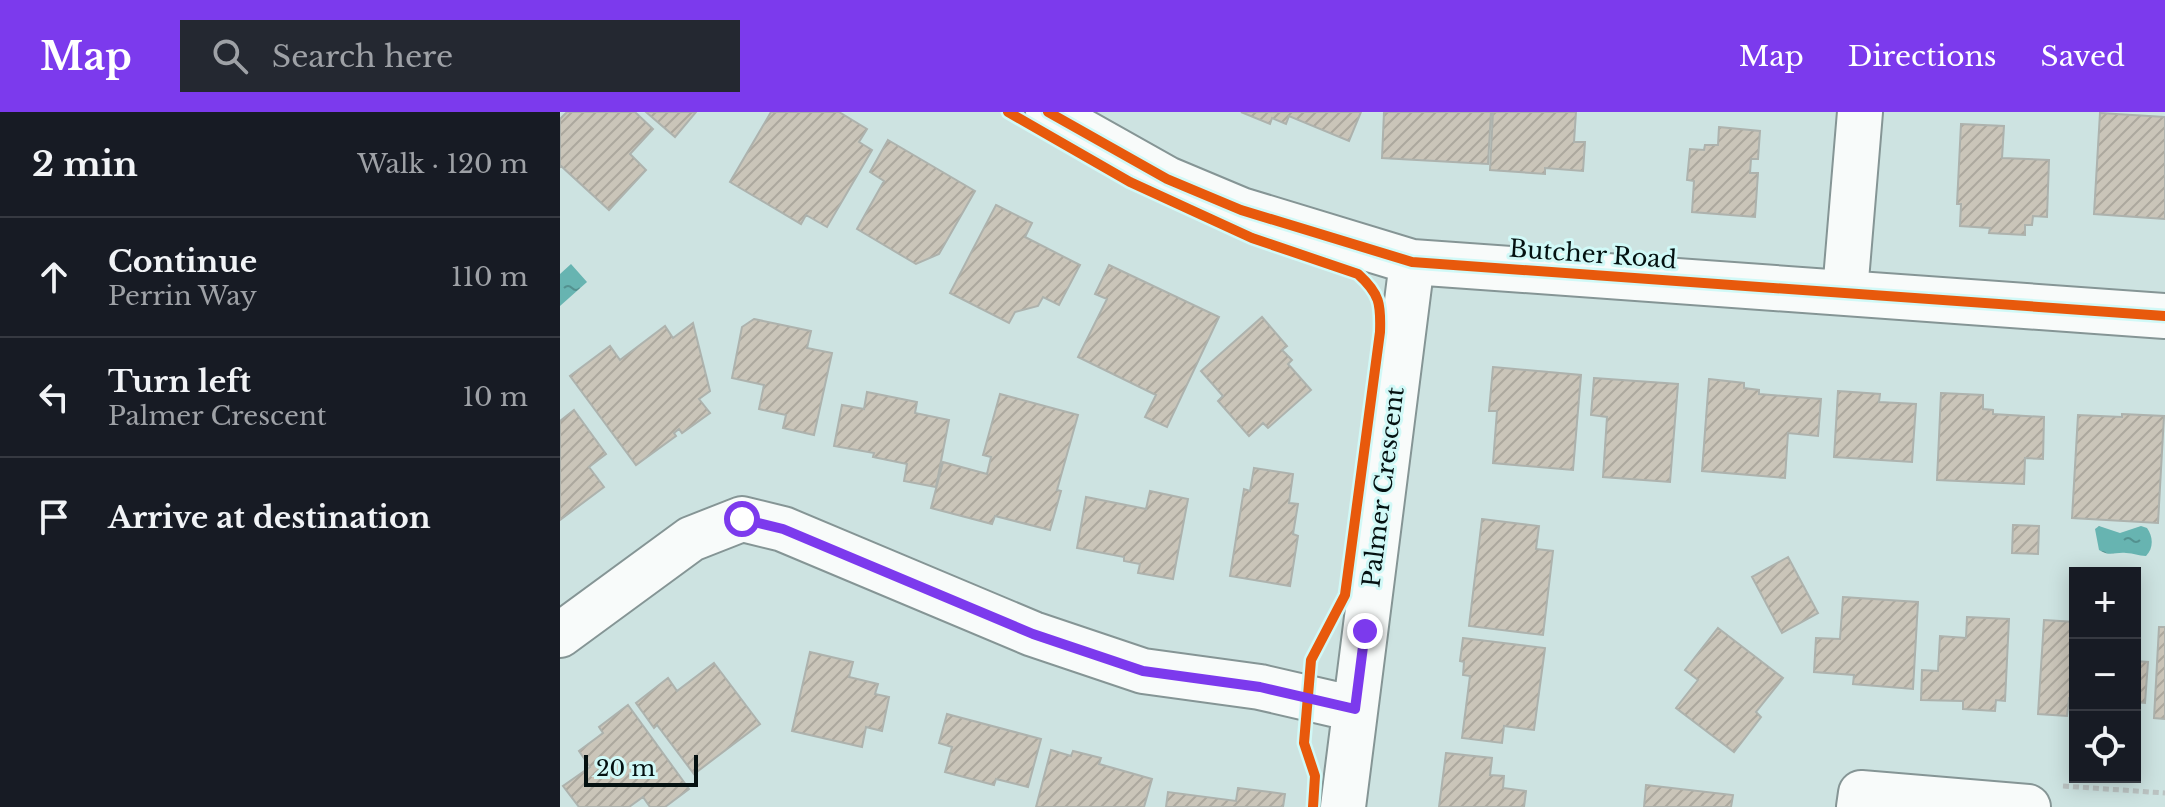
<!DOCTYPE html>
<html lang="en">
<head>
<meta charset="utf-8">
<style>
	:root { --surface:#171b24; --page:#242831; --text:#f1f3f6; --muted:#9ea1a6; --line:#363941; --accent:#7c3aed }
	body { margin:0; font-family:"Libre Baskerville",serif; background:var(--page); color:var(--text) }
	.controls { position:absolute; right:24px; bottom:24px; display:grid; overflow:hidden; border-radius:0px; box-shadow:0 4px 20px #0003 }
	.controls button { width:72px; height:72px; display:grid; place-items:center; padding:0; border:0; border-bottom:2px solid var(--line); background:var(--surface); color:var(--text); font:40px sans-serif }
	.scale { position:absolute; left:24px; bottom:20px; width:114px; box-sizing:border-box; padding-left:8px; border:4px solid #041111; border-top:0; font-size:22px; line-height:28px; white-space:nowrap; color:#041111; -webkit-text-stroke:6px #d1f9f7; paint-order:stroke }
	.stop { position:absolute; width:24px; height:24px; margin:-18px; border:6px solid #7c3aed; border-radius:50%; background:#fff }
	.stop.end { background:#7c3aed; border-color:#fff; box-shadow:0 2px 8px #0008 }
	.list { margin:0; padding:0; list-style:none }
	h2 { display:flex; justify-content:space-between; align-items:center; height:104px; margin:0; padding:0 32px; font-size:34px }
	h2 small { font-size:26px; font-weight:400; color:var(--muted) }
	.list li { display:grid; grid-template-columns:52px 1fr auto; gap:24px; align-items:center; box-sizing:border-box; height:120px; padding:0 32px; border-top:2px solid var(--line) }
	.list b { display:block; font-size:30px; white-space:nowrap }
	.list p { margin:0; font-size:26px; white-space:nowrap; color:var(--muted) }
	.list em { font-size:26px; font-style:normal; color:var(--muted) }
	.icon { flex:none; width:44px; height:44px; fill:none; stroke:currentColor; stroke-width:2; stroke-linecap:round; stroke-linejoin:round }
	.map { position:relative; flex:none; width:1605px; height:695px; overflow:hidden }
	header { display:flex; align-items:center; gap:48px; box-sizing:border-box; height:112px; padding:0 40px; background:var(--accent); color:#fff }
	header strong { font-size:38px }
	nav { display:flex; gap:44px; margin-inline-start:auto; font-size:28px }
	.search { width:560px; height:72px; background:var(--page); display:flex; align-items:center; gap:20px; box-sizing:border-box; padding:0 28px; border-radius:0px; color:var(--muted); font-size:30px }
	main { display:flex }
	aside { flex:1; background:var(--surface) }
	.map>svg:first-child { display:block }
</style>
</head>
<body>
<header>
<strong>Map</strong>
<div class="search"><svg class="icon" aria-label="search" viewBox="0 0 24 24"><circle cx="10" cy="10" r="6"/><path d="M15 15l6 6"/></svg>Search here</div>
<nav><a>Map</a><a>Directions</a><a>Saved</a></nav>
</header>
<main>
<aside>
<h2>2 min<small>Walk · 120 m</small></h2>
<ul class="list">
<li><svg class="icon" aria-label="ahead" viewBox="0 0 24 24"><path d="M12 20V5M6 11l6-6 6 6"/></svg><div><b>Continue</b><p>Perrin Way</p></div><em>110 m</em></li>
<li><svg class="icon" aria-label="left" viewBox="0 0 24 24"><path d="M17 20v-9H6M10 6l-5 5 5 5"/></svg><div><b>Turn left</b><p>Palmer Crescent</p></div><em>10 m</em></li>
<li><svg class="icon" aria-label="arrive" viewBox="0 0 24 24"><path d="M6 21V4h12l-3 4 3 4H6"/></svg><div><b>Arrive at destination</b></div></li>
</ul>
</aside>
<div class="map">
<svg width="1605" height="695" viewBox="0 0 1605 695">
	<defs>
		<pattern id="water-ripples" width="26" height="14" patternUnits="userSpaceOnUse" patternTransform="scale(2)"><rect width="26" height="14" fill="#67b4b1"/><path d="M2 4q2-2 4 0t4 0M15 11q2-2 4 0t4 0" fill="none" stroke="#53918f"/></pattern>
		<pattern id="building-hatch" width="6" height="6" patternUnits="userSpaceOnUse" patternTransform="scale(2)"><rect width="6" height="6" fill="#cac5b9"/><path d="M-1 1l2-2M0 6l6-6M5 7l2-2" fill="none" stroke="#aca89e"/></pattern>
	</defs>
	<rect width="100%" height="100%" fill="#cde3e1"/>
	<path fill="url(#water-ripples)" d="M11,152L27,170L0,194V162Z
		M1539,414L1560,421L1581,414L1587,416C1593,424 1594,436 1586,444C1578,444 1574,441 1566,441C1554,440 1550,445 1539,438L1535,417Z"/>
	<path fill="url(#building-hatch)" stroke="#adb2ad" stroke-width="2" d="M7,0H75L93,17L70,42L86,58L49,98L1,54L0,55V7Z
		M86,0H136L115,25Z
		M211,0H279L307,17L299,30L312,38L267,115L246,103L241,112L170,70Z
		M681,0H801L789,29L729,4L726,12L712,6L710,12Z
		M824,0H931L928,52L822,46Z
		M933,0H1016L1014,30H1025L1023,59L985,56V62L930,58Z
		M1540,1L1605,5V107L1534,102Z
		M1401,12L1444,14L1442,46L1489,48L1487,105L1473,104L1472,113H1465V123L1429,121L1430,116L1400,114L1401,92H1397Z
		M1159,15L1200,19L1198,47H1191L1190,61H1198L1195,105L1132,100L1134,69L1127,68L1130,37L1144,38L1145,33H1158Z
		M328,28L415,79L379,142L356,152L297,117L324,69L310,60Z
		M436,93L472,111L465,125L520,153L499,193L483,185L478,194L455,200L449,211L390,181Z
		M549,153L659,205L607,315L585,305L596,283L518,245L547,187L535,182Z
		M702,205L727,234L722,238L732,248L728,252L751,278L708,316L703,311L689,324L658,289L663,284L641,259Z
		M194,207L251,219L247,236L272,241L254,323L223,316L226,303L199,297L204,273L172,266L182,215Z
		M133,211L150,279L139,287L150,301L122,321L119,317L114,321L116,324L76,353L10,264L50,234L60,248L105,214L113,226Z
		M933,255L1021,263L1013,358L933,351L937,299H929Z
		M1034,266L1118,272L1110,370L1043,365L1047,305L1031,303Z
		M1149,267L1184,271V276L1199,278V282L1261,287L1258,324L1228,321L1225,366L1142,359Z
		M1278,279L1320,282L1319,290L1356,292L1352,350L1274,345Z
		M307,280L357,290L355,301L389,308L376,375L344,369L347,352L313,345L314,341L274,334L282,293L304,297Z
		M1381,281L1423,283V297L1433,298V302L1484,305L1483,347L1465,346L1464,372L1377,368Z
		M440,282L518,303L497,378L501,379L490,418L435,404L432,412L371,396L383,350L427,362L431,345L423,343Z
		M14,298L46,342L29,355L44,375L0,408V309Z
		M1562,302L1604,304L1598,411L1512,406L1518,303L1562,305Z
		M694,356L733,362L729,391L738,392L733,422L738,424L730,474L670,464L684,377L690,379Z
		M590,379L628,387L613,467L578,461L580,452L564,449V445L517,436L526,385L586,397Z
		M922,407L979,414L976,437L993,439L983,523L909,514Z
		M1453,413L1479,414L1478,442L1452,441Z
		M1228,445L1258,501L1222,521L1192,465Z
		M1283,485L1358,490L1353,577L1293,572L1294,563L1254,560L1256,526L1280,527Z
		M1407,505L1449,507L1445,589L1436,588L1435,599L1403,597V589L1361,588L1362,558L1378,559L1380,524L1406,526Z
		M1484,508L1515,510V586H1509L1507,604L1478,602Z
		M1599,515H1605V607L1594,606Z
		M1158,516L1223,566L1196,600L1201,605L1174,640L1116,596L1138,568L1125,558Z
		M903,526L985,536L974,618L944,614L942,631L902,626L910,564L903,563L904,550L900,549Z
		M250,540L293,550L289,565L318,572L315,582L329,585L322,619L306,615L302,635L232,619Z
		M1575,549L1588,550L1585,591L1575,590Z
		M154,551L200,612L134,662L97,613L94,616L76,591L108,566L117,579Z
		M68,593L129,677L105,695H90L83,685L69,695H19L3,674L30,655L19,639L43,621L39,615Z
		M387,602L481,627L468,675L436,667L434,673L385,660L392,635L379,631Z
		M491,638L511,644L513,639L541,646L539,652L592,667L584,695H476Z
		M886,641L932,646L930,663L944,664L943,676L966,679L964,695H879Z
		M1086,673L1173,683L1171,695H1084Z
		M678,676L725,682L723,695H606L608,680L676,689Z"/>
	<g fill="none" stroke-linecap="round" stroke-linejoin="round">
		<defs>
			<path id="street" d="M488,0L607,67L681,98L852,150L1605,204
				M1285,180L1300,0
				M0,523L131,427L182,407L223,417L473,522L583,559L700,575L795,597
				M783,695L852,150
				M1299,695L1301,681L1468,695"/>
		</defs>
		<use href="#street" stroke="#859595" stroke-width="48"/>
		<path stroke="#bbc3c2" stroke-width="5" stroke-dasharray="6 4" stroke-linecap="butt" d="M1503,674L1605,681"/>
		<use href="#street" stroke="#f8fbfa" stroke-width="44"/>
		<defs>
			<path id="cycleway" d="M448,0L570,70L692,126L798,162C820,182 821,192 820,220L785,483L751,548L744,631L755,664L753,695
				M488,0L607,67L681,98L852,150L1605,204"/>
		</defs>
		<use href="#cycleway" stroke="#d1f9f7" stroke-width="15"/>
		<use href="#cycleway" stroke="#e8590c" stroke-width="10"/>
	</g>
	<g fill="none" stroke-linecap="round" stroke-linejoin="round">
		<path stroke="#7c3aed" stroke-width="10" d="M182,407L223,417L473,522L583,559L700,575L795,597L805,519"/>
	</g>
	<g text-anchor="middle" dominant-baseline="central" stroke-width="6" stroke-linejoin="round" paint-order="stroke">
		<g font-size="24" fill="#041111" stroke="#d1f9f7">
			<text transform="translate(1033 142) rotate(4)">Butcher Road</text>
			<text transform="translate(823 375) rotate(-83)">Palmer Crescent</text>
		</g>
	</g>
</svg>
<div class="controls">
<button>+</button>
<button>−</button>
<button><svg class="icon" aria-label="locate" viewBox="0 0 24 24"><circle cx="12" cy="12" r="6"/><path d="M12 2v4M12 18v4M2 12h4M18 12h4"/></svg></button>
</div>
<div class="scale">20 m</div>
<div class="stop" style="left:182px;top:407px"></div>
<div class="stop end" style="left:805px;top:519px"></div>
</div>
</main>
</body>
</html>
